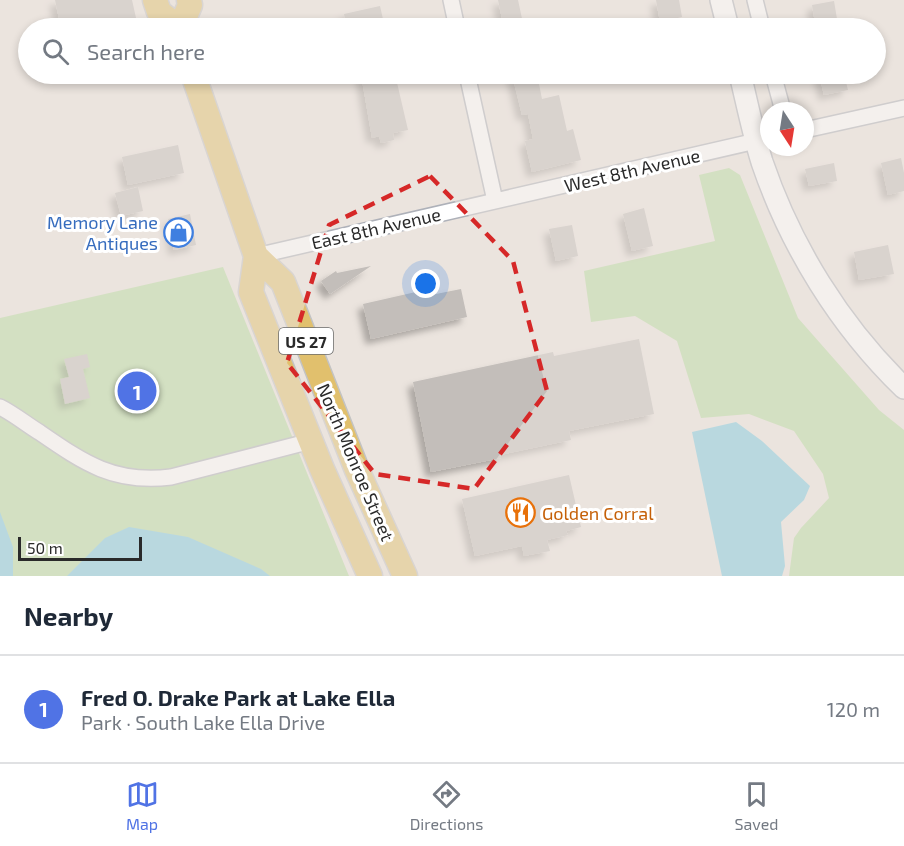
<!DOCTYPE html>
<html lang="en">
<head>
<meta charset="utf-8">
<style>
	:root { --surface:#fff; --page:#f6f6f7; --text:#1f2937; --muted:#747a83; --line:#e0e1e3; --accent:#5073e5 }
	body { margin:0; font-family:"Exo 2",sans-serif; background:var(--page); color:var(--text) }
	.compass { position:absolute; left:760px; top:102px; width:54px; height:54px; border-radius:50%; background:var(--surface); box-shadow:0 3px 9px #0003; rotate:168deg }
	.scale { position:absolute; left:18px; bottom:15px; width:124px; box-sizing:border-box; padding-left:6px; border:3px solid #2a2a2a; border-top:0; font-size:16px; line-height:21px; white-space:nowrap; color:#2a2a2a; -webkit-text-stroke:4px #fff; paint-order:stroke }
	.you { position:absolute; left:426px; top:284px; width:21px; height:21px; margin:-15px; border:4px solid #fff; border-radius:50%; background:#1a73e8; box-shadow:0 0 0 9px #1a73e833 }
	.badge { display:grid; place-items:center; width:39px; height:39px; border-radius:50%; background:var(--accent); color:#fff; font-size:20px; font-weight:700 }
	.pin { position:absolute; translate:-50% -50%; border:3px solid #fff; box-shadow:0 2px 6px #0006 }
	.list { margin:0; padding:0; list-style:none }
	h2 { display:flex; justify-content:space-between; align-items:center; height:78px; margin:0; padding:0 24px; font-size:26px }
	h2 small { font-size:20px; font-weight:400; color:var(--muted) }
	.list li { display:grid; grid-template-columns:39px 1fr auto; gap:18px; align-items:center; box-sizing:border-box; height:108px; padding:0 24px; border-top:2px solid var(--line) }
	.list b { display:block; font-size:22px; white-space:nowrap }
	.list p { margin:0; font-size:20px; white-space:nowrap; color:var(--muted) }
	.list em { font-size:20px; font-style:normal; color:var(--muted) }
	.icon { flex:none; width:33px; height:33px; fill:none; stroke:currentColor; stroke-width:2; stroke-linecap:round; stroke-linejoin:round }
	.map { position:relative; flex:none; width:904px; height:576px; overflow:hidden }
	.search { position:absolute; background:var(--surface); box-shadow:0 3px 9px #0003; left:18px; right:18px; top:18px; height:66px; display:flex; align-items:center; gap:15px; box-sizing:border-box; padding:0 21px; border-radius:33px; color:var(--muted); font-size:22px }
	.sheet { height:186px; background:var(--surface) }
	nav { display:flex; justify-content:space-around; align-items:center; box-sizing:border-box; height:84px; border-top:2px solid var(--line); background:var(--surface); font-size:16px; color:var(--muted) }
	nav a { display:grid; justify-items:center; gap:3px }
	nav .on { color:var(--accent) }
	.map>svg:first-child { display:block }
</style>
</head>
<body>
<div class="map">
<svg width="904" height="576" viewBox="0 0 904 576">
	<defs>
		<filter id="shadow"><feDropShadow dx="-5.5" dy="5.5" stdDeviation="3" flood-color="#0004"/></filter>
	</defs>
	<rect width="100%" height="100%" fill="#ebe4de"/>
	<path fill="#b7dba0" d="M729,168L740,175L798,318L879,410L904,430V576H789L794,538L801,528L829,498L823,474L794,431L749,414L701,418L677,341L635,316L591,322L584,271L715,241L699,175Z
		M223,267L349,576H0V318Z"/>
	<path fill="#7dcbe1" d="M736,422L762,441L810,486L804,500L781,522L785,566L782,576H722L692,432Z
		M0,512L13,547V576H0Z
		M129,527L188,537L261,569L270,576H67L105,538Z"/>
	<path fill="#c3beba" filter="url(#shadow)" d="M55,0H132L136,18L87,28H61Z
		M498,0H518L524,28H504Z
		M656,0H679L682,17L660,22Z
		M834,1L837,19L815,23L812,5Z
		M380,6L385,28H347L344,14Z
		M361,74H395L408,130L393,133L394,140L381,143L379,136L372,138Z
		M512,74H537L542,99L559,95L567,131L573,129L581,160L532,172L525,141L533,139L528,114L522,115Z
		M819,74H844L848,90L824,95Z
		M178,145L184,173L128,185L122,157Z
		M901,158L904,173V191L888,195L881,163Z
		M834,163L837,181L809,186L805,169Z
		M138,187L143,211L121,216L115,193Z
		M644,208L653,246L632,251L623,214Z
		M190,214L196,245L174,250L168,219Z
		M572,225L578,256L556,261L549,229Z
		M888,245L894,274L859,280L854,252Z
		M371,266L330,294L321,281L336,271L337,273Z
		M429,289L431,295L461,289L467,317L371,339L363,304Z
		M639,339L654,414L569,431L571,440L500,455L501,458L431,472L413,382L553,352L554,356Z
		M87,354L90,367L83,369L90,398L65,404L60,379L69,377L64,359Z
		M569,475L581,527L566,531L568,535L547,540L550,551L524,556L522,546L475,556L462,499Z"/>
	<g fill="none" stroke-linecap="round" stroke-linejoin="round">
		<defs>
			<path id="minor" d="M451,0L457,28
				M755,0L762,28
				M467,74L495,201
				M773,74L783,111
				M805,130L904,108
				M256,256L769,138
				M0,407C14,414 26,424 39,432C84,463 114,484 171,477L311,441"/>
			<path id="secondary" d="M721,0L728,28
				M740,74C747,103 753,133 762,162C791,247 840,326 904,388"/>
			<path id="primary" d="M155,0L159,12L179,28
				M180,28L190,5L189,0
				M193,74L256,256L283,282L357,470L405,576
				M256,256L251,292L322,469L370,576"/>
		</defs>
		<use href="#minor" stroke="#aeb1b9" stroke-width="18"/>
		<use href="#secondary" stroke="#aeb1b9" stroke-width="24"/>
		<use href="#primary" stroke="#c3c3c3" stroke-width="27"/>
		<use href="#minor" stroke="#fff" stroke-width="15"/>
		<use href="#secondary" stroke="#fff" stroke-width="21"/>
		<use href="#primary" stroke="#e1c06d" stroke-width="24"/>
	</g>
	<path d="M0 0H904V576H0ZM430,176L513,261L547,391L474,489L375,474L287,363L329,225Z" fill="#ebe4de" fill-opacity=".55" fill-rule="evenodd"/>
	<path fill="none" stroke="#d62828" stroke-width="4.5" stroke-dasharray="12 8" stroke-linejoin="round" d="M430,176L513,261L547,391L474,489L375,474L287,363L329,225Z"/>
	<defs>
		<symbol id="shop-ring" viewBox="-11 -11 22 22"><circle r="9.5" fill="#fff" stroke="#3f7fe0" stroke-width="1.5"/><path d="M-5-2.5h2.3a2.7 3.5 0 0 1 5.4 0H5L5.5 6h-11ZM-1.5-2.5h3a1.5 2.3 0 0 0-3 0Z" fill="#3f7fe0"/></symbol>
		<symbol id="restaurant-ring" viewBox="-11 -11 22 22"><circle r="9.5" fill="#fff" stroke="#e8710a" stroke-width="1.5"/><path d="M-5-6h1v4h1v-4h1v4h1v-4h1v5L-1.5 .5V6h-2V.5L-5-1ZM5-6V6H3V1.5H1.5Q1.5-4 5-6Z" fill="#e8710a"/></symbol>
	</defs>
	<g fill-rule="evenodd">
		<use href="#shop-ring" x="162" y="216" width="33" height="33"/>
		<use href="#restaurant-ring" x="504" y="496" width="33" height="33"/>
	</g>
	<g text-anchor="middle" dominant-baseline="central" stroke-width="6" stroke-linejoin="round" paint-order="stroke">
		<rect fill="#fff" stroke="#6a6a6a" stroke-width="1.5" x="279" y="328" width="54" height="26" rx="4.5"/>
		<g font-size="16" font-weight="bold" fill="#2a2a2a">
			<text x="306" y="341">US 27</text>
		</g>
		<g font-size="18" fill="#2a2a2a" stroke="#fff">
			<text transform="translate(632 170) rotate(-13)">West 8th Avenue</text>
			<text transform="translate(376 228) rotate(-13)">East 8th Avenue</text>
			<text transform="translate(356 462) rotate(67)">North Monroe Street</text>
		</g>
		<g font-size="18" fill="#366cbe" stroke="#fff" text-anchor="end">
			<text x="158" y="222">Memory Lane<tspan x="158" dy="21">Antiques</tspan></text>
		</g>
		<g font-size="18" fill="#c56008" stroke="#fff" text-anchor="start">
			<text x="542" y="513">Golden Corral</text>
		</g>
	</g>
</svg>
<svg class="compass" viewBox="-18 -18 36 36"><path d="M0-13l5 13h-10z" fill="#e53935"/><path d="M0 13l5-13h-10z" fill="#747a83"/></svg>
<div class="scale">50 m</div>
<div class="you"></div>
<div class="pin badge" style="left:137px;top:391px">1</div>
<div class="search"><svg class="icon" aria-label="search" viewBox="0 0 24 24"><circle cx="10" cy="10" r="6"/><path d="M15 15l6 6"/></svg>Search here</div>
</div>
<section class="sheet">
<h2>Nearby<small></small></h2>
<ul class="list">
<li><span class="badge">1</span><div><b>Fred O. Drake Park at Lake Ella</b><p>Park · South Lake Ella Drive</p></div><em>120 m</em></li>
</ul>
</section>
<nav>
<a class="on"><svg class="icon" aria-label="map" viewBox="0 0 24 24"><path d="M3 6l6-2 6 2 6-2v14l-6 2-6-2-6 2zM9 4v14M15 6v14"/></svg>Map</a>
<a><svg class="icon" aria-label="directions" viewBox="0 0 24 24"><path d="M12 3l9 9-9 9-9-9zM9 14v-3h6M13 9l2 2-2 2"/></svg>Directions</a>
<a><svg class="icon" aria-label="saved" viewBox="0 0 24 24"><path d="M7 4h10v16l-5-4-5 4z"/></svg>Saved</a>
</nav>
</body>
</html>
